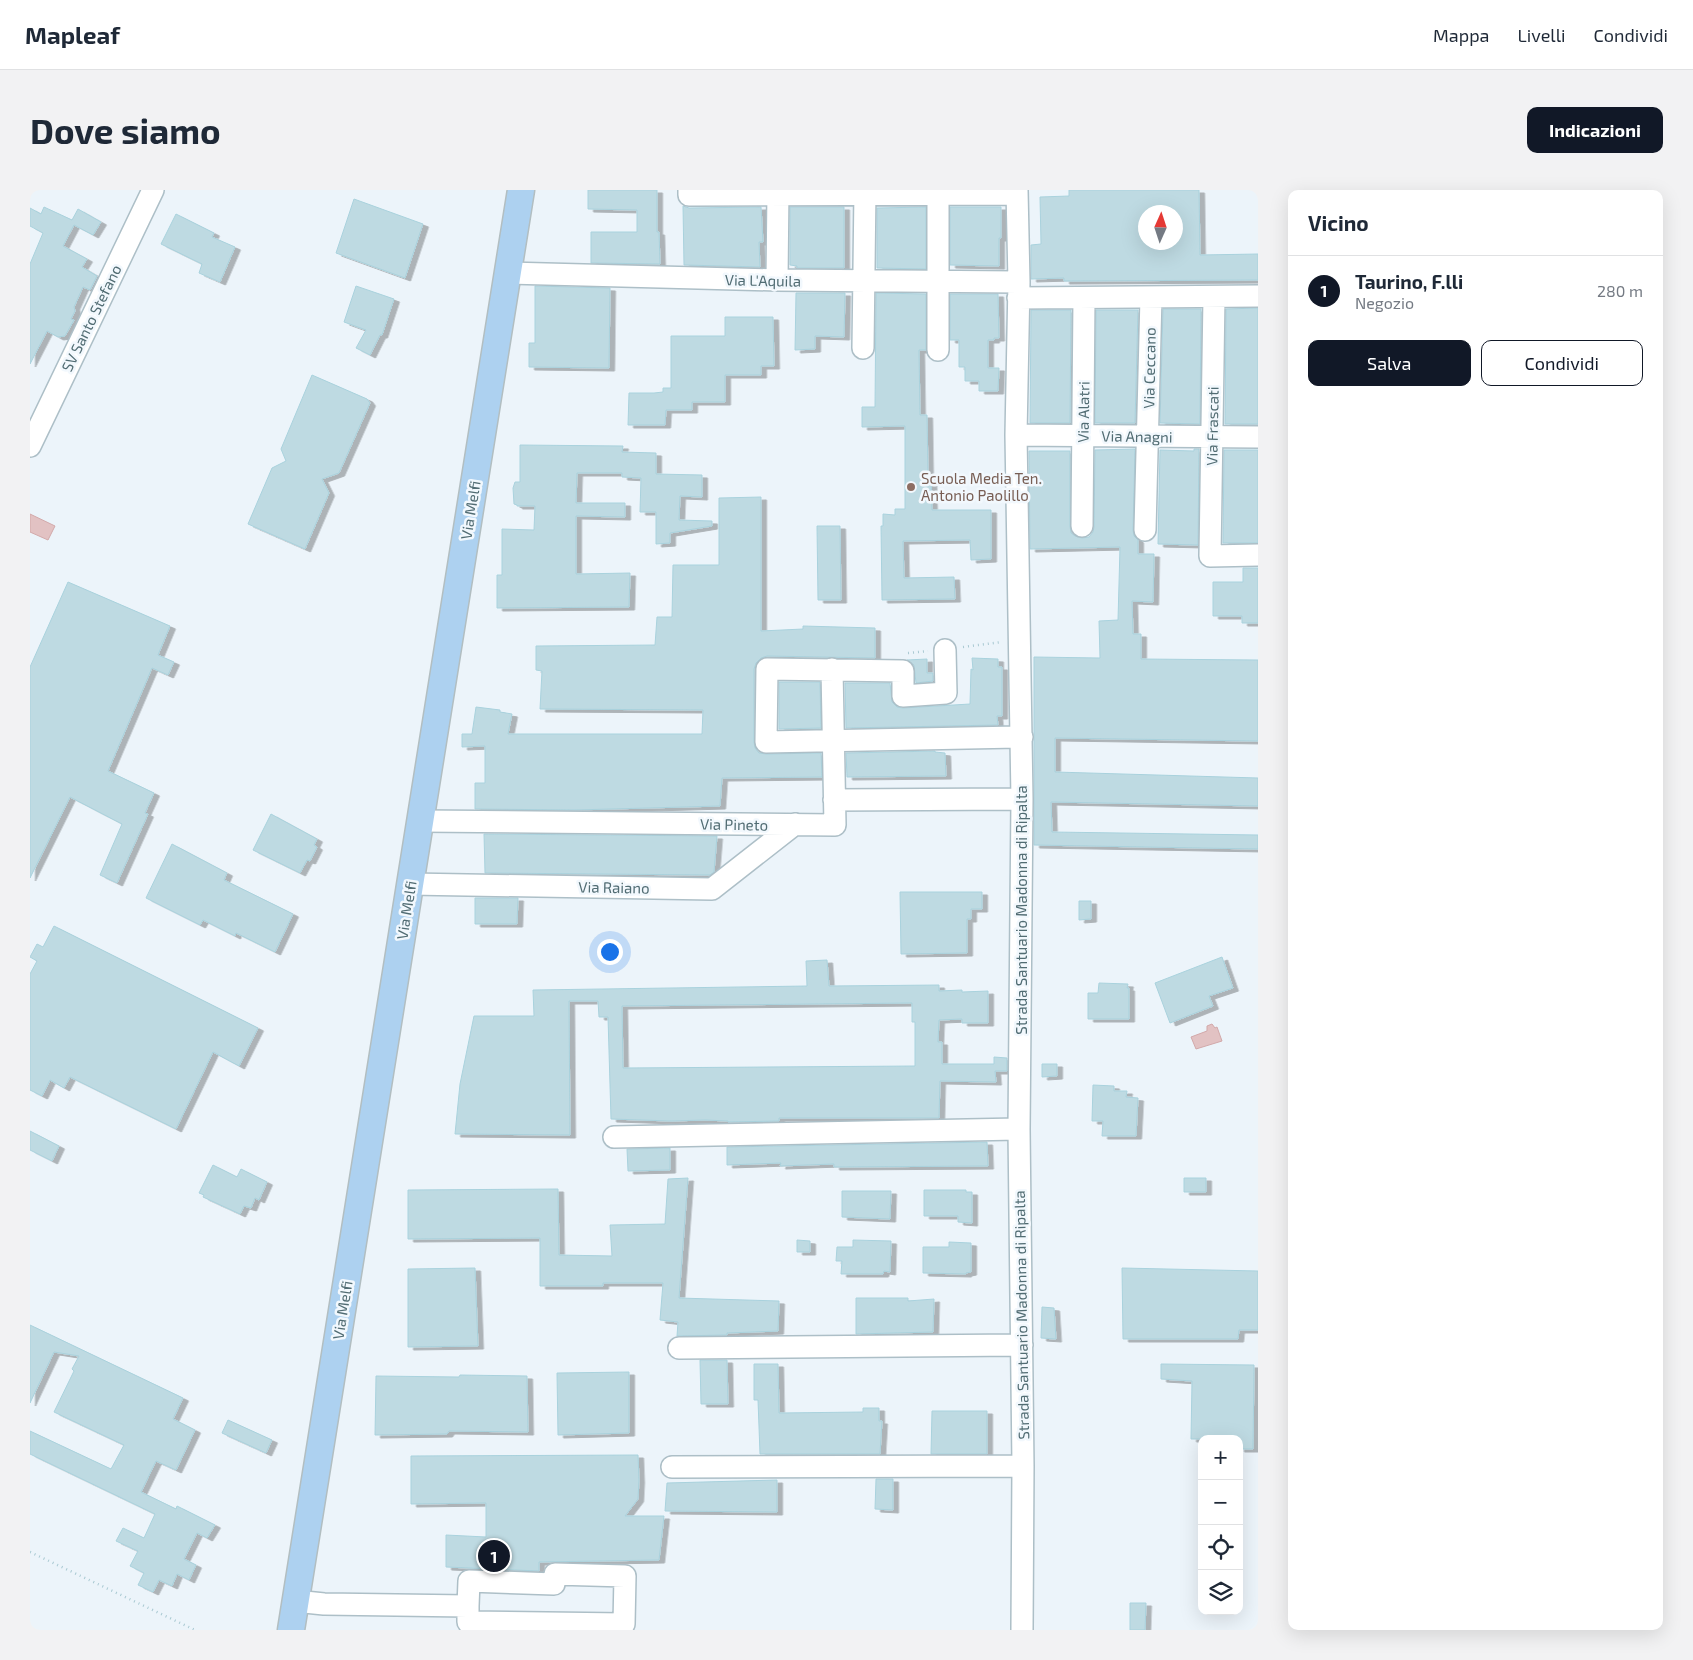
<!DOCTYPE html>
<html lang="it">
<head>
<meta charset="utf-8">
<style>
	:root { --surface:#fff; --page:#f2f2f3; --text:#1f2937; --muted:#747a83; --line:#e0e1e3; --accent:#111827 }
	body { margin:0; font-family:"Exo 2",sans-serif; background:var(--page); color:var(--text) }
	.controls { position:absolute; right:15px; bottom:15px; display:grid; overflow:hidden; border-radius:10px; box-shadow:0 5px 20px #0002 }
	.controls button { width:45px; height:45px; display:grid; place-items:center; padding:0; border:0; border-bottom:1px solid var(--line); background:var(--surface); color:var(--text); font:25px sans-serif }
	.compass { position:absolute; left:1108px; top:15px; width:45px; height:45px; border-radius:50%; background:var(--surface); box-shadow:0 5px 20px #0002; rotate:3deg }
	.you { position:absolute; left:579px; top:761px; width:18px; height:18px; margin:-12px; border:4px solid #fff; border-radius:50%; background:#1a73e8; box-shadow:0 0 0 8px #1a73e833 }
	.badge { display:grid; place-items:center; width:32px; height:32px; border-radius:50%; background:var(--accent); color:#fff; font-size:16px; font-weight:700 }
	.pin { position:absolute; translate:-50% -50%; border:2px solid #fff; box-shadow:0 1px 5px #0006 }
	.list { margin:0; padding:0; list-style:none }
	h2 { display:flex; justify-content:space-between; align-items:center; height:65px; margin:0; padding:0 20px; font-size:21px }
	h2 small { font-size:16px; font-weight:400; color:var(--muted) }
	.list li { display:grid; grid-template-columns:32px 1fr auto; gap:15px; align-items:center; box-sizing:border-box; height:70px; padding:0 20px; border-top:1px solid var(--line) }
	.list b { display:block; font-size:19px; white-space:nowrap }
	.list p { margin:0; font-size:16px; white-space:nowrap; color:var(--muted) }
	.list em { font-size:16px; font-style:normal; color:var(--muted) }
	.actions { display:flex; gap:10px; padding:15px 20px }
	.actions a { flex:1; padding:11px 0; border:1px solid var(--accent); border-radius:10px; text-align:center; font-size:18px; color:var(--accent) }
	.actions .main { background:var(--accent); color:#fff }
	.icon { flex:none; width:28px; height:28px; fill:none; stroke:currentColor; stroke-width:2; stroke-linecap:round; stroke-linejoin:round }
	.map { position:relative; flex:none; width:1228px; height:1440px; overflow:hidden; border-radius:10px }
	header { display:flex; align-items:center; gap:30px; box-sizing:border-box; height:70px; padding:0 25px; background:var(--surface); border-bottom:1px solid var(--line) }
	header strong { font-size:24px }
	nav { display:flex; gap:28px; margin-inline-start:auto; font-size:18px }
	.intro { display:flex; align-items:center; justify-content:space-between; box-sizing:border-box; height:120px; padding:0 30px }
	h1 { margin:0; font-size:35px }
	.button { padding:12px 22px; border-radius:10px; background:var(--accent); color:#fff; font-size:18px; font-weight:700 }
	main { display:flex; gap:30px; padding:0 30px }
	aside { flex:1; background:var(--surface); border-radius:10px; box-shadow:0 5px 20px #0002 }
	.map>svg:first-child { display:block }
</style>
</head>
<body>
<header>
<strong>Mapleaf</strong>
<nav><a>Mappa</a><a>Livelli</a><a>Condividi</a></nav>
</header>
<div class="intro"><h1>Dove siamo</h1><a class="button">Indicazioni</a></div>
<main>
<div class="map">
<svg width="1228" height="1440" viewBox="0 0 1228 1440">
	<defs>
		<filter id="shadow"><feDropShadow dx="5.5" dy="3" stdDeviation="0" flood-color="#0004"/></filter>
	</defs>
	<rect width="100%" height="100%" fill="#ecf4fa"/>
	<path fill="#e2c2c3" stroke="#d2a9aa" d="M0,324L25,336L18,350L0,342Z
		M1182,834L1185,838L1187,837L1192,851L1166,859L1161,847L1177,841V836Z"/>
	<path fill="#bedae2" stroke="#a9d2dd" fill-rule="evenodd" filter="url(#shadow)" d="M558,0H627V42H629L630,74L561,73V42H607V20L558,19Z
		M1039,0H1169L1170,65L1228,64V90L1034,91V88L1001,89V55L1011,54L1010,7L1039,6ZM1116,22H1146V52H1116Z
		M324,9L393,34L375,88L306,63Z
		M653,16L659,18L731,17L733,52H729L730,77L654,75Z
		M14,17L42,30L48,19L71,32L63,45L44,35L33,56L57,69L52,77L67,86L60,100L53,97L44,117L45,121L41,129L44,130L35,146L28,147L17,141L0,174V74L13,43L0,36V18L11,24Z
		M760,17H814V78H767V76L760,75Z
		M896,17V79L847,78V18Z
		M920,17H971V48H969V76L920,75Z
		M146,24L184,43L182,47L205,57L190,92L169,83L172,74L131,54Z
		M326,96L364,109L352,145H350L340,165L326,158L336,140L314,132Z
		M505,96L580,98L579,178L499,177V153H505Z
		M766,103H815L814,147L785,146V159L765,160Z
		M846,103L896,104V160H889L890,225H897L898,285L901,286L902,320H961V369L941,370L940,350L873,351L874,388L924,387L925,409L852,410L851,336H853V324L865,325V319H875V236L832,237V217H845Z
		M920,104H968L969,148H964V150H958V178H969L968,201H949V191H935V177H929V150H920Z
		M1228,118V234H1195L1196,119Z
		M1133,119H1171L1170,234L1130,233Z
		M1001,120H1041L1040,233H1000Z
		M1066,120H1108L1105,233H1065Z
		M695,127H743L744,176H731V185H695V212H662V220H636L635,235H598L599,203H624L633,202V198H641V146H695Z
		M282,185L337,209L340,213L309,283L292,289L299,303L275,359L218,334L242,278L256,271L251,259Z
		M490,255L593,256L592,262L626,263V284L672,285V307L650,306L649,330L682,331V336L640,343V353L626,354V322H610L611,288L592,287V283H547L546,313H595V327L546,326V384L600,383L599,417L467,418V385H472V339L504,340L505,316H487V315L484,314L483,298L485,292H490Z
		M1105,259L1103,340L1104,346L1108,350V364H1124L1123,412L1102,411L1103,444H1111V469L1228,470V551L1025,548V582L1228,588V616L1021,612L1022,642L1228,645V659L1004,655V467L1070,468L1069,431L1088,430L1090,357L1000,359L999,261H1040V336L1041,343L1045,346L1052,348L1059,347L1063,342L1064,337L1065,260Z
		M1164,259H1169L1168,355L1128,354L1130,260L1164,261Z
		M1194,260H1228V353H1193Z
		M731,307V441L773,439V436L845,438V468L737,466L731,468L726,473L724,479V552L725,558L729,563L736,564L791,563L792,587L692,588L690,616L545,620L445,619V593H455V556L432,557V544H442L446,517L470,520V522L482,524L478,544H672L673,520L510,519L512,481L506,480V456L625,455L627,427H642L643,375H689V308Z
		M787,336H810L811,410H788Z
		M1213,378H1228V433H1212V426H1183V392H1213Z
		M38,392L140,436L128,465L144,472L138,485L122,478L78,581L124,603L115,623L118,624L87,693L70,685L92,634L40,607L0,688V477Z
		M942,468L968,469V477H972V526H967L968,535L816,538L815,493H860L862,512L867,517L873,518L940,514L941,479L943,480Z
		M897,469V483H903V491L886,493L884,475L877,470Z
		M749,492H790L791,538L749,539Z
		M905,561V562L915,563L916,586L817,587L816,563Z
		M241,624L287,649L284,655L287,657L280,671L277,670L270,683L223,660Z
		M454,644L687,646L684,682L680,685L455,683Z
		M142,654L197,683L194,690L263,724L245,762L206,743L205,746L173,730L170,735L116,708Z
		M870,702H952V719H941V729H937V763L871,764Z
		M445,708H488L487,734H445Z
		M1049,711H1061V729L1049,730Z
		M24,736L228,838L209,876L183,862L146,939L40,887L34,898L20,890L12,906L0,900V784L7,771L0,767L7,754L13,757Z
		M1192,767L1203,798L1179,806L1183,816L1140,833L1125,793Z
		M797,770L799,796L909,795V801L932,800V802L958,801V833H932V829L909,830L908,852H912V874H964V867L977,868V881H965L966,892L910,891L909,928H749V931L698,932V931L675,930L641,931L581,929L578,827H569L568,811H539L540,945L425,944L430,894L444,826H504L503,800L777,796L776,771ZM882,813V832H885V876L593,878L592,816Z
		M1069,793L1098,794L1097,798H1099V829H1058V803H1068Z
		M1012,874H1027V886L1012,887Z
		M1063,895L1084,896V901H1097L1096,907L1108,908L1106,946H1072L1073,931H1062Z
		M0,941L29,956L22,971L0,960Z
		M957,952L958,976L804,977V974L750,976L751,973L697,975V957Z
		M640,958V980L598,981L597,959Z
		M183,975L207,987L211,979L237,992L229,1010L225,1008L221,1018L214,1016L210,1024L173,1007L174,1005L169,1003Z
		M658,988L649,1108L749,1111L748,1141L697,1143V1145L647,1146L648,1132L630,1130L633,1093H573V1096H510V1048L378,1049V1000L528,999L529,1065L582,1066L580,1035L635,1034L638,989Z
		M1154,988H1176V1002H1154Z
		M894,1000H936V1002H942V1033L928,1032V1026H894Z
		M812,1001H861L860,1029L812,1027Z
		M767,1050L780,1051V1062H767Z
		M823,1050L861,1051L860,1082L854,1081L853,1084H811L812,1071H806L807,1057H823Z
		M919,1052L941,1053V1082L936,1083V1084L893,1083V1057H919Z
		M445,1078L448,1156L378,1157V1079Z
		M1092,1078L1228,1081V1140H1209L1208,1149H1093Z
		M826,1108H878V1111L904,1109L903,1142L826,1144Z
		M1012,1117L1024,1118L1026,1149L1011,1148Z
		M0,1135L153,1208L143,1229L165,1240L146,1280L126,1271L111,1302L146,1319L147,1316L185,1335L177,1348L167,1343L154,1369L166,1375L159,1390L147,1384L142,1396L129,1390L123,1402L108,1395L114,1383L100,1376L108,1361L86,1351L93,1338L114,1348L125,1324L0,1264V1241L81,1279L94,1255L24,1222L44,1181L42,1179L49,1166L24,1162L0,1213Z
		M670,1170H697L698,1214H671Z
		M724,1174H748L749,1223L833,1222V1218H849V1231H852L850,1264H730L728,1210H724Z
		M1131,1174L1224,1175L1223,1259H1209V1249H1161L1162,1191L1131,1189Z
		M599,1182V1243L528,1245L527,1183Z
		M430,1185L497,1186L498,1242L419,1241L417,1244L345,1245L346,1186L429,1187Z
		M902,1221H957V1264H901Z
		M198,1230L242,1250L236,1263L192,1243Z
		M608,1265L609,1290L608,1309L595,1326H634L629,1370L509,1372V1381L416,1377V1345L456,1347V1313L381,1314V1266Z
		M846,1289H863V1320L845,1319Z
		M747,1290V1322L635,1321L637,1293Z
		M1100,1413H1116L1115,1440H1100Z"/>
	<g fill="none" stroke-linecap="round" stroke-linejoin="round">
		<defs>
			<path id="minor" d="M659,0V5L987,4
				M987,0L989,92L986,245L992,609L989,939L993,1276L992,1440
				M478,83L747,90L989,92
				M747,90L748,0
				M1184,107L1180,366L1228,365
				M988,108L1228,106
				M833,158L835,0
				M908,160V0
				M986,245L1228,247
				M0,256L123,0
				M1052,336L1054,108
				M1115,340L1121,107
				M915,460L916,503L873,506V481L737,479L736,552L992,547
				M804,610L992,609
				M390,631L805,635L802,479
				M380,694L682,699L765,634
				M584,947L989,939
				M649,1158L992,1155
				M642,1277L993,1276
				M265,1411L294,1414L438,1416V1432L594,1434L595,1386L525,1384L524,1394L439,1391L438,1416"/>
			<path id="major" d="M261,1440L491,0"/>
		</defs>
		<use href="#minor" stroke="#adbfc7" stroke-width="24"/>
		<use href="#major" stroke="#b2bec1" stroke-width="29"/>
		<path stroke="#a9c9d2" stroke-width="2.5" stroke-dasharray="1 4" stroke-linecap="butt" d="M933,457L972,452
			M878,463L898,461
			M0,1362L165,1440"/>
		<use href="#minor" stroke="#fff" stroke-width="21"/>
		<use href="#major" stroke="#add1f0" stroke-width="26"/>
	</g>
	<circle fill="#8d6e63" stroke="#f2f8fd" stroke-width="2" cx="881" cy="297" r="5"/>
	<g text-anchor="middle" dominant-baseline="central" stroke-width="5" stroke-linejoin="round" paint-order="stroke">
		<g font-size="15" fill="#516c73" stroke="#f2f8fd">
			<text transform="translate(733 90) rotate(1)">Via L'Aquila</text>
			<text transform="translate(61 128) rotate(-64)">SV Santo Stefano</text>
			<text transform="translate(1119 178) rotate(-89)">Via Ceccano</text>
			<text transform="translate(1053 222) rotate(-89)">Via Alatri</text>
			<text transform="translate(1182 236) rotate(-89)">Via Frascati</text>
			<text transform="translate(1107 246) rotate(1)">Via Anagni</text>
			<text transform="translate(440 320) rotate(-81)">Via Melfi</text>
			<text transform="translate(704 634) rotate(1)">Via Pineto</text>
			<text transform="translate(584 697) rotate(1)">Via Raiano</text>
			<text transform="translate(376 720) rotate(-81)">Via Melfi</text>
			<text transform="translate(991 720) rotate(-90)">Strada Santuario Madonna di Ripalta</text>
			<text transform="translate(312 1120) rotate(-81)">Via Melfi</text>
			<text transform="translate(991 1125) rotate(-91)">Strada Santuario Madonna di Ripalta</text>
		</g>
		<g font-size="15" fill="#785e54" stroke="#f2f8fd" text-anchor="start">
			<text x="891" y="288">Scuola Media Ten.<tspan x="891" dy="17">Antonio Paolillo</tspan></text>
		</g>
	</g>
</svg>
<div class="controls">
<button>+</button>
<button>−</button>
<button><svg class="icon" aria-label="locate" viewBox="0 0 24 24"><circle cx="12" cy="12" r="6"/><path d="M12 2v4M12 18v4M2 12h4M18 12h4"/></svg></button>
<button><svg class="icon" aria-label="layers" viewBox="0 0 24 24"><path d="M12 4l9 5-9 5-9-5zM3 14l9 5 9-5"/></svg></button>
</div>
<svg class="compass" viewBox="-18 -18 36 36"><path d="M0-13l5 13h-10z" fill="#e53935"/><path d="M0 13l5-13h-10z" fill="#747a83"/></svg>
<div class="you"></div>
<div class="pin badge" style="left:464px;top:1366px">1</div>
</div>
<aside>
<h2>Vicino<small></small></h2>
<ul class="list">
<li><span class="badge">1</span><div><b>Taurino, F.lli</b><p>Negozio</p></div><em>280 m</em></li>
</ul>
<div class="actions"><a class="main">Salva</a><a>Condividi</a></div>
</aside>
</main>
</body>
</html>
